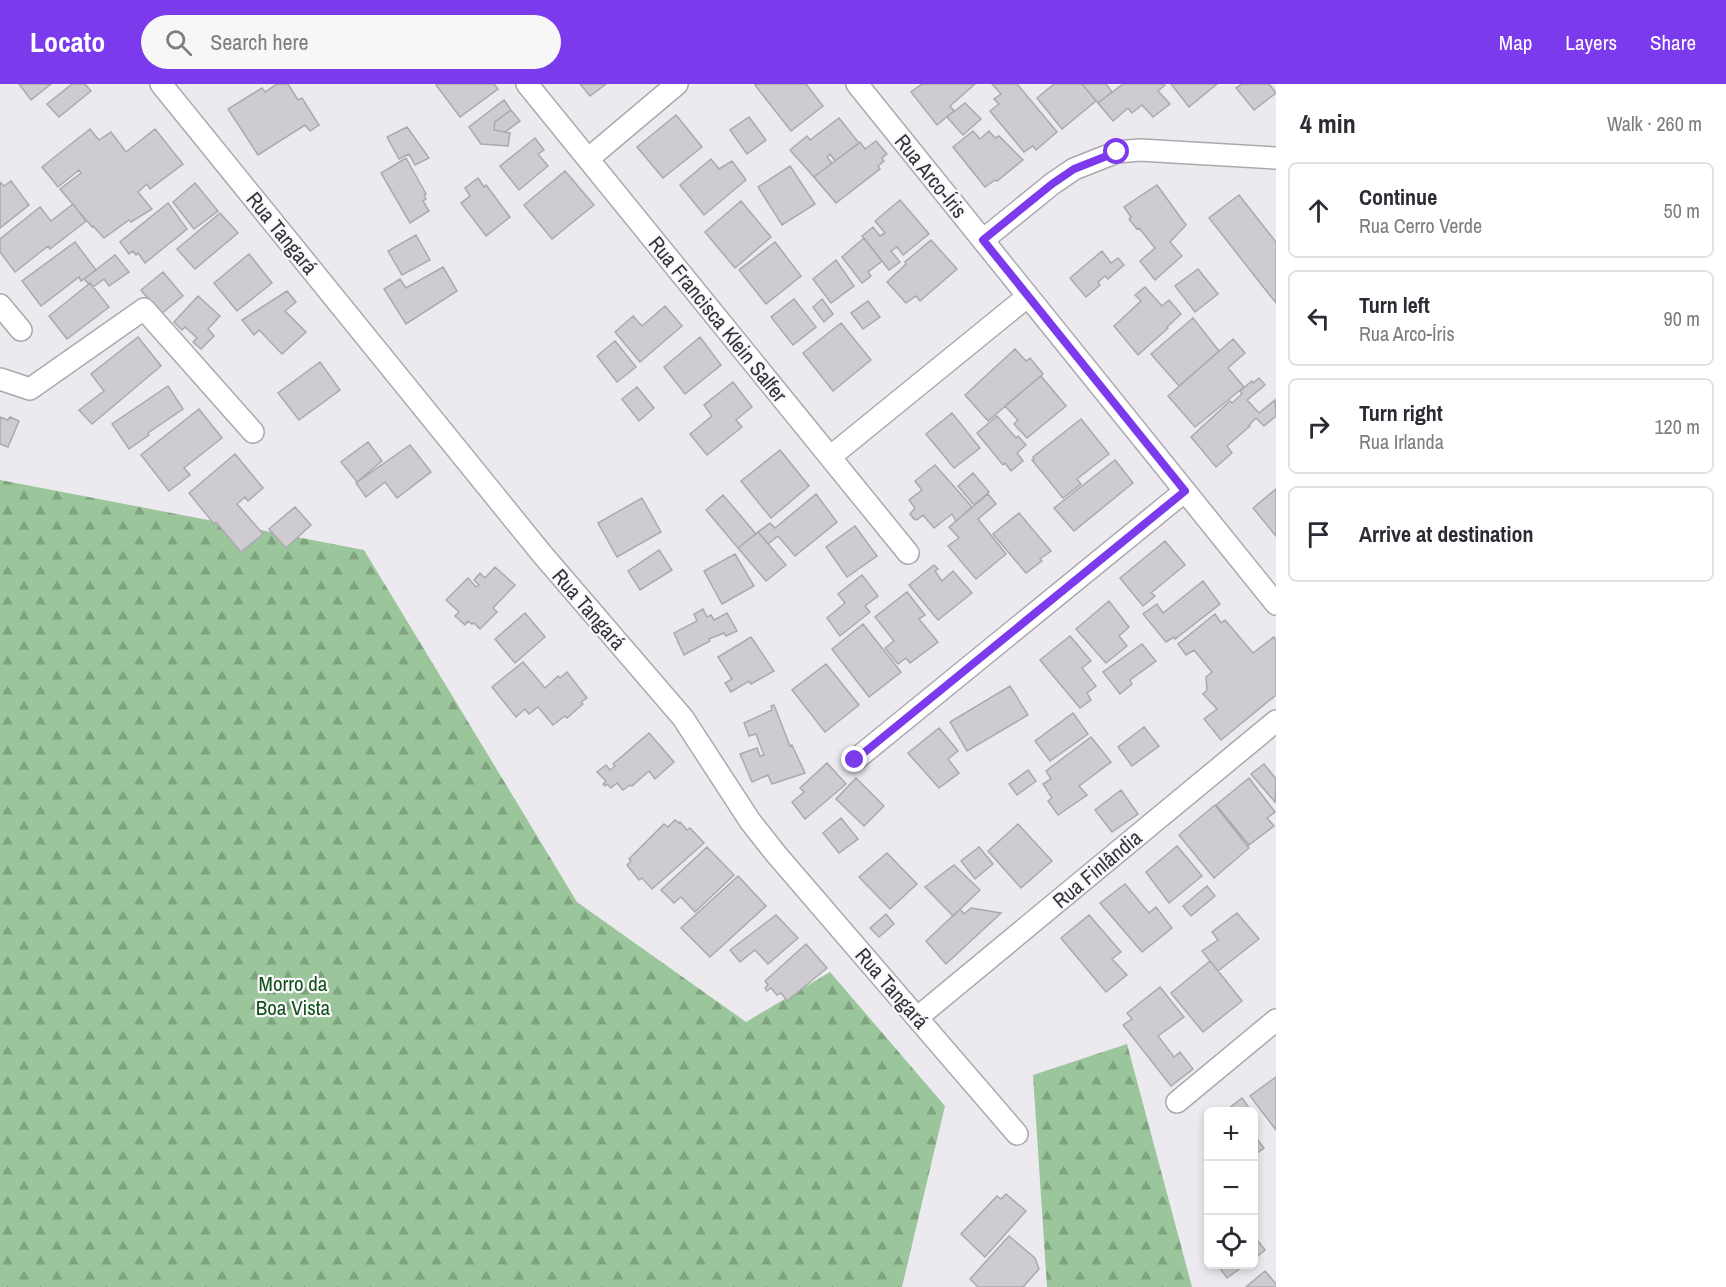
<!DOCTYPE html>
<html lang="en">
<head>
<meta charset="utf-8">
<style>
	:root { --surface:#fff; --page:#f7f7f7; --text:#2b2b33; --muted:#7c7c81; --line:#e1e1e2; --accent:#7c3aed }
	body { margin:0; font-family:"Archivo Narrow",sans-serif; background:var(--page); color:var(--text) }
	.controls { position:absolute; right:18px; bottom:18px; display:grid; overflow:hidden; border-radius:9px; box-shadow:0 3px 9px #0003 }
	.controls button { width:54px; height:54px; display:grid; place-items:center; padding:0; border:0; border-bottom:2px solid var(--line); background:var(--surface); color:var(--text); font:30px sans-serif }
	.stop { position:absolute; width:18px; height:18px; margin:-14px; border:4px solid #7c3aed; border-radius:50%; background:#fff }
	.stop.end { background:#7c3aed; border-color:#fff; box-shadow:0 2px 6px #0008 }
	.list { margin:0; padding:0; list-style:none }
	h2 { display:flex; justify-content:space-between; align-items:center; height:78px; margin:0; padding:0 24px; font-size:26px }
	h2 small { font-size:20px; font-weight:400; color:var(--muted) }
	.list li { display:grid; grid-template-columns:39px 1fr auto; gap:18px; align-items:center; box-sizing:border-box; height:96px; margin:0 12px 12px; padding:0 12px; border:2px solid var(--line); border-radius:9px }
	.list b { display:block; font-size:22px; white-space:nowrap }
	.list p { margin:0; font-size:20px; white-space:nowrap; color:var(--muted) }
	.list em { font-size:20px; font-style:normal; color:var(--muted) }
	.icon { flex:none; width:33px; height:33px; fill:none; stroke:currentColor; stroke-width:2; stroke-linecap:round; stroke-linejoin:round }
	.map { position:relative; flex:none; width:1276px; height:1203px; overflow:hidden }
	header { display:flex; align-items:center; gap:36px; box-sizing:border-box; height:84px; padding:0 30px; background:var(--accent); color:#fff }
	header strong { font-size:28px }
	nav { display:flex; gap:33px; margin-inline-start:auto; font-size:21px }
	.search { width:420px; height:54px; background:var(--page); display:flex; align-items:center; gap:15px; box-sizing:border-box; padding:0 21px; border-radius:33px; color:var(--muted); font-size:22px }
	main { display:flex }
	aside { flex:1; background:var(--surface) }
	.map>svg:first-child { display:block }
</style>
</head>
<body>
<header>
<strong>Locato</strong>
<div class="search"><svg class="icon" aria-label="search" viewBox="0 0 24 24"><circle cx="10" cy="10" r="6"/><path d="M15 15l6 6"/></svg>Search here</div>
<nav><a>Map</a><a>Layers</a><a>Share</a></nav>
</header>
<main>
<div class="map">
<svg width="1276" height="1203" viewBox="0 0 1276 1203">
	<defs>
		<pattern id="forest-firs" width="22" height="20" patternUnits="userSpaceOnUse" patternTransform="scale(1.5)"><rect width="22" height="20" fill="#9bc69b"/><path d="M5 1l3.5 6h-7zM16 11l3.5 6h-7z" fill="#7fa27f"/></pattern>
	</defs>
	<rect width="100%" height="100%" fill="#eceaef"/>
	<path fill="url(#forest-firs)" d="M0,396L364,466L577,818L746,938L830,888L945,1022L902,1203H0Z
		M1127,960L1192,1203H1047L1033,991Z"/>
	<path fill="#ceccd0" stroke="#aba9ae" stroke-width="1.5" d="M19,0H51L31,16Z
		M72,0H85L91,7L59,33L47,20Z
		M277,0H288L298,16L302,14L319,41L310,47L305,41L258,71L228,25L262,4L265,8Z
		M438,0H494L498,5L460,33L436,1Z
		M580,0H606L590,12Z
		M757,0H806L823,22L791,47L755,1Z
		M922,0H975L950,22L954,27L937,41L911,8Z
		M992,0H1017L1057,48L1036,66L1033,62L1024,68L990,27L999,20L994,15L1001,10Z
		M1054,0H1082L1096,17L1062,45L1037,14Z
		M1082,0H1106L1112,8L1098,19Z
		M1123,0H1164L1165,1L1158,7L1170,20L1153,33L1142,21L1132,29L1128,24L1113,37L1098,19Z
		M1171,0H1217L1189,23Z
		M1242,0H1269L1276,9L1254,26L1236,4Z
		M504,16L511,26L495,38L494,46L510,49L508,62L481,60L469,43Z
		M965,19L981,35L963,51L947,33Z
		M511,26L520,37L505,48L494,46L495,38Z
		M676,31L702,63L663,94L637,63Z
		M749,33L766,56L747,70L730,46Z
		M839,34L859,59L835,77L830,70L827,73L832,79L814,93L790,66L807,52L810,56Z
		M407,43L429,74L415,81L409,70L399,75L387,53Z
		M90,45L99,56L111,48L126,68L155,45L183,80L150,105L147,100L138,108L152,125L131,138L129,136L104,154L93,142L92,143L60,105L81,89L79,86L58,103L42,83Z
		M973,47L980,55L989,47L995,54L999,52L1023,76L997,97L995,96L985,103L953,63Z
		M535,54L544,66L538,70L548,82L519,106L500,82Z
		M876,57L887,70L882,74L884,77L878,82L880,85L836,119L814,93L860,58L865,65Z
		M406,74L426,110L424,111L426,115L423,117L429,127L410,139L381,89Z
		M711,75L719,85L732,77L746,96L704,131L680,101Z
		M790,82L815,120L782,141L758,103Z
		M565,87L594,121L552,155L524,121Z
		M478,94L484,103L486,101L510,133L486,152L461,119L470,112L465,104Z
		M11,97L29,121L0,144V98L4,102Z
		M195,99L218,127L194,145L173,118Z
		M1157,101L1186,141L1170,158L1182,172L1155,196L1140,177L1155,164L1139,144L1137,145L1129,135L1131,133L1124,123Z
		M1239,111L1276,158V219L1209,134Z
		M900,116L929,150L903,171L897,163L891,167L900,178L889,186L862,152L873,143L880,152L885,149L875,137Z
		M741,117L771,153L735,184L705,148Z
		M168,119L187,145L145,179L138,169L136,171L133,167L129,170L120,158Z
		M73,120L86,137L50,165L48,162L15,188L0,168V155L40,123L51,137Z
		M220,129L238,149L195,185L177,165Z
		M416,151L430,176L402,191L388,167Z
		M864,154L882,177L868,188L871,192L862,199L842,173Z
		M931,156L957,185L920,217L916,212L906,219L887,198L906,180L905,178Z
		M75,158L96,186L81,197L79,193L41,222L22,197Z
		M775,158L801,192L766,220L739,186Z
		M1102,167L1111,179L1118,174L1124,181L1108,195L1105,192L1098,198L1100,201L1086,213L1070,194Z
		M249,170L272,199L237,227L214,199Z
		M115,171L129,188L109,202L104,195L93,203L90,199L89,200L84,195Z
		M836,176L854,202L831,219L813,195Z
		M443,183L457,207L406,240L384,205L400,195L406,204Z
		M1198,185L1218,210L1195,228L1175,202Z
		M163,188L183,212L161,230L141,206Z
		M90,199L109,223L67,255L49,232Z
		M1145,203L1162,222L1169,216L1181,230L1167,243L1168,244L1138,271L1114,242L1141,217L1135,211Z
		M287,207L296,218L285,227L306,248L282,270L259,246L254,251L242,236Z
		M198,212L220,232L208,245L214,252L201,265L193,258L197,254L185,243L182,246L174,238Z
		M794,215L816,243L793,261L771,233Z
		M822,215L833,230L824,238L813,223Z
		M868,217L880,233L863,245L851,229Z
		M665,222L682,242L640,278L615,248L633,232L642,242Z
		M1193,234L1219,267L1179,302L1151,270Z
		M841,239L871,276L833,307L803,269Z
		M138,253L161,282L92,340L79,326L104,307L91,290Z
		M700,253L721,281L685,310L664,283Z
		M1233,255L1245,269L1228,284L1244,303L1195,343L1168,312Z
		M615,257L636,283L617,298L597,272Z
		M1015,265L1026,277L1030,274L1043,290L988,337L965,311Z
		M320,278L340,306L299,336L278,309Z
		M1041,292L1066,322L1027,354L1014,340L1018,336L1005,322Z
		M1259,294L1265,301L1247,316L1259,329L1275,316L1276,332L1264,342L1256,334L1249,341L1250,342L1227,362L1232,369L1216,383L1191,353L1230,317L1232,319L1242,310L1240,307L1252,297L1253,299Z
		M733,298L752,323L736,336L742,343L707,371L690,350L712,332L704,321Z
		M168,302L183,325L148,349L149,351L129,365L112,340Z
		M637,303L654,324L639,337L622,315Z
		M199,325L222,354L184,384L190,391L169,407L141,371Z
		M952,329L980,364L954,384L926,350Z
		M997,332L1016,354L1018,352L1026,361L1017,369L1023,377L1011,387L1005,379L1003,381L977,349Z
		M0,333L8,336L10,333L19,337L8,363L0,360Z
		M1081,335L1109,370L1077,395L1081,400L1063,414L1032,376L1034,375L1033,373Z
		M368,358L382,377L357,398L341,378Z
		M410,361L431,388L397,414L385,398L366,413L356,399Z
		M780,366L809,402L771,434L741,397Z
		M235,370L263,404L248,417L245,413L237,420L263,450L241,468L216,438L214,440L189,409Z
		M1115,376L1133,399L1074,447L1054,424Z
		M935,381L972,423L956,437L952,430L934,444L923,431L917,436L914,435L910,430L915,424L909,416L922,406L915,397Z
		M973,389L989,408L974,421L958,402Z
		M1276,405V452L1253,424Z
		M816,410L837,438L795,472L778,452L768,460L758,448L770,439L775,444Z
		M988,410L996,420L978,435L1006,470L976,495L948,462L959,454L949,443Z
		M723,411L756,450L738,464L706,426Z
		M642,414L661,448L617,473L598,439Z
		M295,423L311,441L286,464L269,445Z
		M1019,429L1051,467L1040,475L1042,477L1026,489L993,450Z
		M855,442L877,472L847,493L826,463Z
		M758,448L786,481L766,497L738,464Z
		M1165,457L1185,481L1151,509L1155,512L1143,522L1120,494Z
		M659,466L672,486L640,506L628,487Z
		M735,470L754,502L722,520L704,487Z
		M934,481L938,485L935,487L942,497L953,487L972,509L938,536L909,501Z
		M495,483L515,501L493,524L497,528L480,545L474,539L472,540L468,537L465,541L455,532L459,528L446,516L468,494L476,503L479,501L474,496L480,489L485,494Z
		M862,491L878,512L865,522L870,528L840,552L827,534L845,519L838,510Z
		M1203,497L1220,520L1175,555L1174,553L1166,558L1143,530L1157,520L1163,529Z
		M907,508L925,531L919,535L938,558L910,579L906,574L898,580L885,564L894,557L875,533Z
		M1109,517L1129,543L1119,552L1127,562L1106,579L1076,545Z
		M703,525L707,533L711,531L714,536L727,529L737,547L726,552L724,549L709,555L710,557L684,571L674,549L697,537L694,530Z
		M525,529L545,553L515,579L495,555Z
		M1215,530L1221,539L1225,536L1253,569L1274,553L1276,557V611L1221,656L1204,635L1217,625L1203,610L1207,606L1206,593L1212,588L1194,566L1186,571L1178,560Z
		M863,540L901,588L869,613L832,565Z
		M1070,552L1091,577L1082,584L1096,602L1087,609L1091,616L1080,624L1040,576Z
		M751,553L774,587L751,600L749,597L731,608L725,599L732,595L718,573Z
		M1142,560L1156,577L1130,596L1132,600L1120,610L1103,588Z
		M523,578L545,604L558,592L560,594L567,588L587,614L581,618L583,620L567,634L565,632L553,641L538,623L529,630L525,625L516,633L492,603Z
		M826,580L859,621L825,648L792,606Z
		M1010,602L1028,631L967,667L950,638Z
		M774,621L790,662L792,661L805,689L772,700L768,691L752,698L740,670L757,664L760,672L764,671L756,650L749,652L744,639L772,626L771,622Z
		M1073,629L1088,650L1050,677L1035,657Z
		M1144,643L1159,662L1132,682L1118,663Z
		M939,644L958,667L948,675L959,689L939,704L908,669Z
		M649,649L674,678L655,695L649,687L632,702L630,701L623,706L617,699L611,704L607,700L605,702L603,700L606,697L597,688L606,681L610,686L615,682L613,680Z
		M1091,653L1111,678L1079,702L1087,711L1058,731L1048,717L1052,714L1043,700L1051,695L1046,687Z
		M827,679L846,700L805,735L792,718L804,708L800,704Z
		M1264,680L1276,695L1275,718L1251,690Z
		M1028,686L1036,697L1017,711L1009,700Z
		M856,694L884,722L864,742L836,715Z
		M1249,694L1275,728L1267,734L1274,742L1249,761L1216,721Z
		M1121,706L1138,730L1112,748L1095,726Z
		M1215,721L1249,764L1214,794L1179,751Z
		M841,734L858,755L839,769L823,749Z
		M675,736L679,739L680,738L687,746L690,744L704,759L652,805L642,794L639,796L627,781L631,777L629,775L664,740L668,743Z
		M1018,740L1052,777L1021,804L988,767Z
		M1177,762L1202,792L1169,819L1146,788Z
		M707,763L734,791L695,828L681,813L674,819L661,806Z
		M979,763L993,780L975,795L961,777Z
		M887,769L917,800L890,825L859,793Z
		M954,781L980,806L953,832L925,803Z
		M738,792L766,822L710,873L681,844Z
		M1125,800L1149,829L1156,823L1172,844L1142,868L1100,819Z
		M1207,802L1215,812L1191,832L1183,822Z
		M971,824L1001,829L946,880L926,857L960,825L964,830Z
		M1237,829L1259,855L1218,887L1202,867L1218,856L1212,848Z
		M886,830L894,840L879,853L870,844Z
		M776,831L798,854L768,880L755,866L740,878L730,866Z
		M1089,831L1121,868L1112,875L1127,891L1106,908L1061,854Z
		M806,860L827,884L787,917L781,909L777,911L771,904L767,907L765,904L768,901L765,897Z
		M1210,877L1242,917L1203,948L1171,909Z
		M1160,903L1184,933L1158,952L1174,973L1180,968L1193,985L1171,1002L1123,941L1132,935L1127,929Z
		M1276,993V1046L1250,1012Z
		M1242,1014L1252,1028H1224Z
		M1254,1051L1264,1064L1254,1071Z
		M1006,1110L1026,1127L985,1173L961,1150L997,1112L1001,1115Z
		M1009,1152L1035,1174L1039,1185L1023,1203H978L970,1195Z
		M1254,1152L1265,1166L1254,1175Z
		M1217,1180H1246L1227,1194Z
		M1265,1187L1276,1200V1203H1246Z"/>
	<g fill="none" stroke-linecap="round" stroke-linejoin="round">
		<defs>
			<path id="street" d="M161,0L542,470L683,634L750,737L776,770L1017,1050
				M527,0L908,469
				M857,0L1276,520
				M588,75L677,0
				M983,156L1052,100L1074,85L1117,68L1140,66L1276,74
				M0,221L21,246
				M0,295L30,305L144,225L253,348
				M830,373L1028,212
				M855,676L1185,407
				M918,933L1276,637
				M1177,1018L1276,936"/>
		</defs>
		<use href="#street" stroke="#aba9ad" stroke-width="24"/>
		<use href="#street" stroke="#fff" stroke-width="21"/>
	</g>
	<g fill="none" stroke-linecap="round" stroke-linejoin="round">
		<path stroke="#7c3aed" stroke-width="8" d="M855,676L1185,407L983,156L1052,100L1074,85L1117,68"/>
	</g>
	<g text-anchor="middle" dominant-baseline="central" stroke-width="4.5" stroke-linejoin="round" paint-order="stroke">
		<g font-size="21" fill="#353436" stroke="#faf8fc">
			<text transform="translate(931 92) rotate(51)">Rua Arco-Íris</text>
			<text transform="translate(282 149) rotate(51)">Rua Tangará</text>
			<text transform="translate(718 235) rotate(51)">Rua Francisca Klein Salfer</text>
			<text transform="translate(589 525) rotate(49)">Rua Tangará</text>
			<text transform="translate(1097 785) rotate(-40)">Rua Finlândia</text>
			<text transform="translate(892 904) rotate(49)">Rua Tangará</text>
		</g>
		<g font-size="21" fill="#13531b" stroke="#faf8fc">
			<text x="293" y="899">Morro da<tspan x="293" dy="24">Boa Vista</tspan></text>
		</g>
	</g>
</svg>
<div class="controls">
<button>+</button>
<button>−</button>
<button><svg class="icon" aria-label="locate" viewBox="0 0 24 24"><circle cx="12" cy="12" r="6"/><path d="M12 2v4M12 18v4M2 12h4M18 12h4"/></svg></button>
</div>
<div class="stop" style="left:1117px;top:68px"></div>
<div class="stop end" style="left:855px;top:676px"></div>
</div>
<aside>
<h2>4 min<small>Walk · 260 m</small></h2>
<ul class="list">
<li><svg class="icon" aria-label="ahead" viewBox="0 0 24 24"><path d="M12 20V5M6 11l6-6 6 6"/></svg><div><b>Continue</b><p>Rua Cerro Verde</p></div><em>50 m</em></li>
<li><svg class="icon" aria-label="left" viewBox="0 0 24 24"><path d="M17 20v-9H6M10 6l-5 5 5 5"/></svg><div><b>Turn left</b><p>Rua Arco-Íris</p></div><em>90 m</em></li>
<li><svg class="icon" aria-label="right" viewBox="0 0 24 24"><path d="M7 20v-9h11M14 6l5 5-5 5"/></svg><div><b>Turn right</b><p>Rua Irlanda</p></div><em>120 m</em></li>
<li><svg class="icon" aria-label="arrive" viewBox="0 0 24 24"><path d="M6 21V4h12l-3 4 3 4H6"/></svg><div><b>Arrive at destination</b></div></li>
</ul>
</aside>
</main>
</body>
</html>
